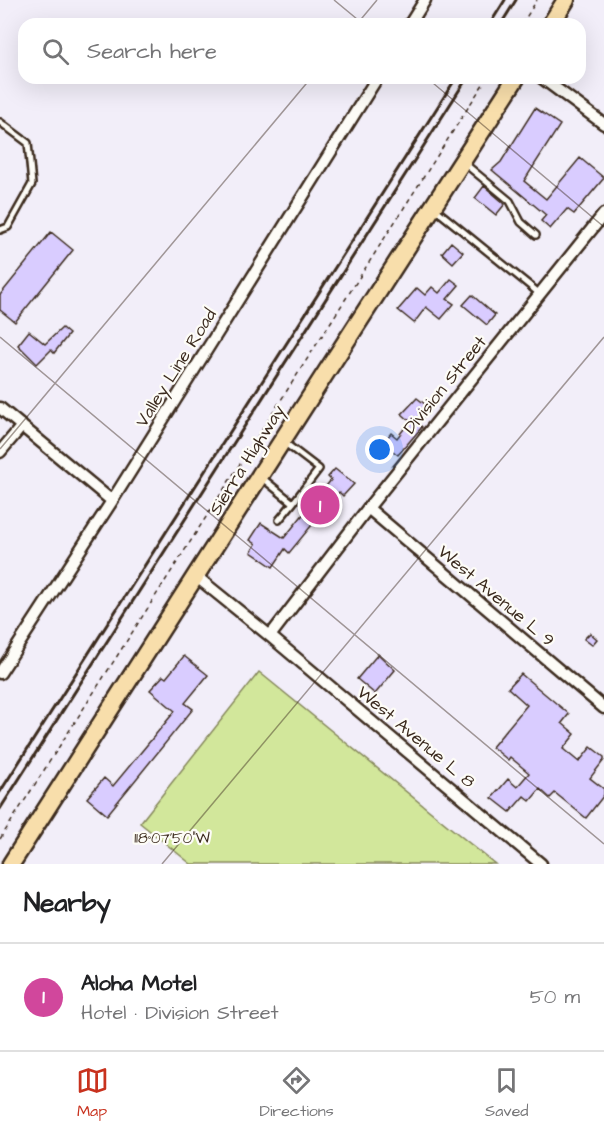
<!DOCTYPE html>
<html lang="en">
<head>
<meta charset="utf-8">
<style>
	:root { --surface:#fff; --page:#f6f6f6; --text:#202124; --muted:#757577; --line:#e0e0e0; --accent:#c8321e }
	body { margin:0; font-family:"Architects Daughter",sans-serif; background:var(--page); color:var(--text) }
	.you { position:absolute; left:380px; top:450px; width:21px; height:21px; margin:-15px; border:4px solid #fff; border-radius:50%; background:#1a73e8; box-shadow:0 0 0 9px #1a73e833 }
	.badge { display:grid; place-items:center; width:39px; height:39px; border-radius:50%; background:var(--accent); color:#fff; font-size:20px; font-weight:700 }
	.pin { position:absolute; translate:-50% -50%; border:3px solid #fff; box-shadow:0 2px 6px #0006 }
	.list { margin:0; padding:0; list-style:none }
	h2 { display:flex; justify-content:space-between; align-items:center; height:78px; margin:0; padding:0 24px; font-size:26px }
	h2 small { font-size:20px; font-weight:400; color:var(--muted) }
	.list li { display:grid; grid-template-columns:39px 1fr auto; gap:18px; align-items:center; box-sizing:border-box; height:108px; padding:0 24px; border-top:2px solid var(--line) }
	.list b { display:block; font-size:22px; white-space:nowrap }
	.list p { margin:0; font-size:20px; white-space:nowrap; color:var(--muted) }
	.list em { font-size:20px; font-style:normal; color:var(--muted) }
	.icon { flex:none; width:33px; height:33px; fill:none; stroke:currentColor; stroke-width:2; stroke-linecap:round; stroke-linejoin:round }
	.map { position:relative; flex:none; width:604px; height:864px; overflow:hidden }
	.search { position:absolute; background:var(--surface); box-shadow:0 6px 24px #0002; left:18px; right:18px; top:18px; height:66px; display:flex; align-items:center; gap:15px; box-sizing:border-box; padding:0 21px; border-radius:18px; color:var(--muted); font-size:22px }
	.sheet { height:186px; background:var(--surface) }
	nav { display:flex; justify-content:space-around; align-items:center; box-sizing:border-box; height:84px; border-top:2px solid var(--line); background:var(--surface); font-size:16px; color:var(--muted) }
	nav a { display:grid; justify-items:center; gap:3px }
	nav .on { color:var(--accent) }
	.map>svg:first-child { display:block }
</style>
</head>
<body>
<div class="map">
<svg width="604" height="864" viewBox="0 0 604 864">
	<rect width="100%" height="100%" fill="#f2eef9"/>
	<filter id="ink" filterUnits="userSpaceOnUse"><feTurbulence type="fractalNoise" baseFrequency=".0167" numOctaves="2"/><feDisplacementMap in="SourceGraphic" scale="12" xChannelSelector="R" yChannelSelector="G"/><feConvolveMatrix kernelMatrix="1 2 1 2 8 2 1 2 1" color-interpolation-filters="sRGB"/></filter>
	<g filter="url(#ink)">
		<path fill="#d2e79b" stroke="#86885c" stroke-width="1.5" d="M259,672L495,864H191L140,823Z"/>
		<path fill="#d9ccff" stroke="#3b2a1e" stroke-width="1.5" d="M535,108L560,125L524,181L546,199L580,158L604,178L574,214L567,209L550,229L541,221L546,215L492,170L501,162Z
			M484,186L505,204L496,215L475,198Z
			M51,232L73,250L15,322L0,310V295Z
			M451,242L463,252L453,263L442,253Z
			M451,279L459,285L447,299L454,304L441,319L426,307L414,323L398,310L417,288L425,295L432,287L439,293Z
			M472,295L495,315L487,325L463,305Z
			M62,328L69,334L54,353L51,350L37,364L18,345L29,331L45,344Z
			M417,398L430,408L418,423L422,427L398,455L383,443L391,433L397,438L410,421L402,414Z
			M335,469L354,484L343,496L339,492L289,553L285,549L273,567L251,552L256,544L250,540L261,523L284,538L331,480L328,477Z
			M590,633L597,639L592,645L584,639Z
			M378,654L395,670L375,694L357,679Z
			M184,656L208,675L185,703L193,709L107,815L87,798L104,778L113,786L175,711L150,690L163,676L166,678Z
			M521,674L569,714L562,723L575,734L563,749L579,762L591,747L604,757V760L590,778L604,789V795L586,818L555,793L550,798L540,789L530,801L524,796L510,812L492,798L508,779L517,787L529,773L510,757L508,760L492,747L527,705L508,688Z"/>
		<g fill="none" stroke-linecap="round" stroke-linejoin="round">
			<defs>
				<path id="lane" d="M0,122L28,143L32,184L8,227L0,230
					M464,163L510,201L521,222L536,235
					M434,208L540,294
					M261,477L293,503L319,469L285,443
					M279,520L293,503"/>
				<path id="street" d="M410,24L425,0
					M542,78L604,124
					M0,408L112,501
					M0,452L22,426
					M368,508L604,708
					M197,577L270,636L541,864
					M270,636L368,508L604,214
					M0,673L112,501L377,78"/>
				<path id="primary" d="M551,24L566,0
					M11,864C180,602 346,339 516,78"/>
			</defs>
			<use href="#lane" stroke="#3b2a1e" stroke-width="10"/>
			<use href="#street" stroke="#3b2a1e" stroke-width="15"/>
			<use href="#primary" stroke="#3b2a1e" stroke-width="21"/>
			<path stroke="#3b2a1e" stroke-width="1.5" stroke-dasharray="4.5 4.5" stroke-linecap="butt" d="M522,24L537,0
				M0,839L487,78"/>
			<use href="#lane" stroke="#fdfcf7" stroke-width="5"/>
			<use href="#street" stroke="#fdfcf7" stroke-width="10"/>
			<use href="#primary" stroke="#f8deab" stroke-width="16"/>
			<path stroke="#3b2a1e" stroke-width="3" d="M490,24L505,0
				M501,24L516,0
				M0,792L456,78
				M0,809L467,78"/>
		</g>
	</g>
	<path fill="none" stroke="#3b2a1e" stroke-width="1.5" stroke-opacity="0.45" d="M334,0L363,24M357,24L377,0M427,78L604,227M0,337L604,844M0,449L311,78M162,864L604,337"/>
	<g text-anchor="middle" dominant-baseline="central" stroke-width="4.5" stroke-linejoin="round" paint-order="stroke">
		<g font-size="18" fill="#3b2a1e" stroke="#fdfcf7">
			<text transform="translate(176 368) rotate(-58)">Valley Line Road</text>
			<text transform="translate(445 385) rotate(-51)">Division Street</text>
			<text transform="translate(247 460) rotate(-58)">Sierra Highway</text>
			<text transform="translate(496 596) rotate(40)">West Avenue L 9</text>
			<text transform="translate(416 737) rotate(40)">West Avenue L 8</text>
		</g>
	</g>
	<g font-size="15" text-anchor="middle" fill="#3b2a1e" stroke="#fdfcf7" stroke-width="4.5" stroke-linejoin="round" paint-order="stroke">
		<text x="172" y="843">118°07'50"W</text>
	</g>
</svg>
<div class="you"></div>
<div class="pin badge" style="left:320px;top:505px;background:#d1479c">1</div>
<div class="search"><svg class="icon" aria-label="search" viewBox="0 0 24 24"><circle cx="10" cy="10" r="6"/><path d="M15 15l6 6"/></svg>Search here</div>
</div>
<section class="sheet">
<h2>Nearby<small></small></h2>
<ul class="list">
<li><span class="badge" style="background:#d1479c">1</span><div><b>Aloha Motel</b><p>Hotel · Division Street</p></div><em>50 m</em></li>
</ul>
</section>
<nav>
<a class="on"><svg class="icon" aria-label="map" viewBox="0 0 24 24"><path d="M3 6l6-2 6 2 6-2v14l-6 2-6-2-6 2zM9 4v14M15 6v14"/></svg>Map</a>
<a><svg class="icon" aria-label="directions" viewBox="0 0 24 24"><path d="M12 3l9 9-9 9-9-9zM9 14v-3h6M13 9l2 2-2 2"/></svg>Directions</a>
<a><svg class="icon" aria-label="saved" viewBox="0 0 24 24"><path d="M7 4h10v16l-5-4-5 4z"/></svg>Saved</a>
</nav>
</body>
</html>
